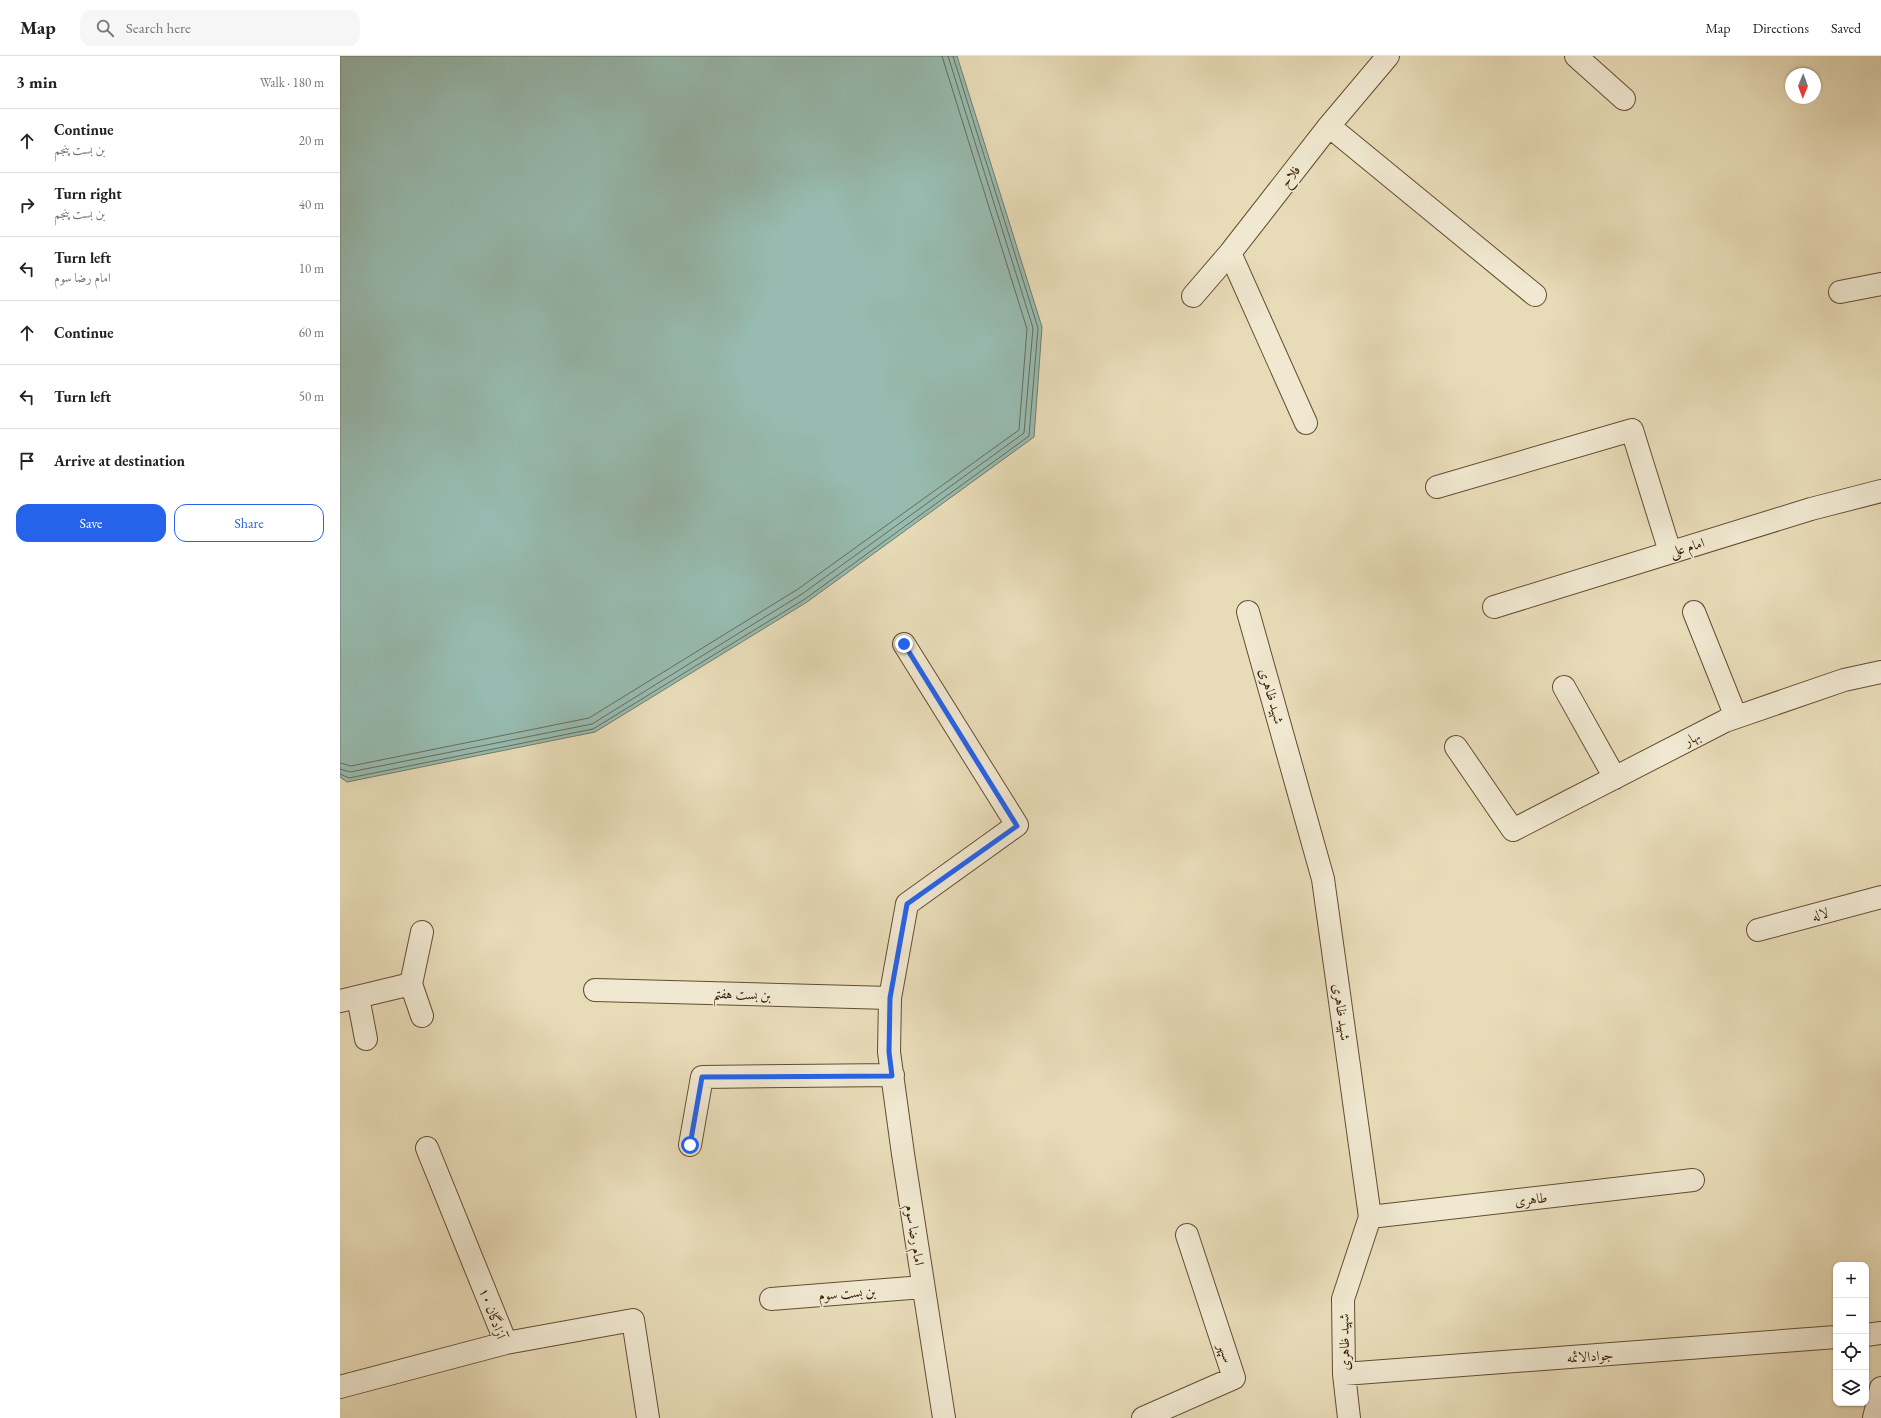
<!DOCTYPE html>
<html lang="en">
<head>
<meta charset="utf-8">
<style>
	:root { --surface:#fff; --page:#f6f6f6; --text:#222; --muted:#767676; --line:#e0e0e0; --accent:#2563eb }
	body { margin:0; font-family:"EB Garamond",Amiri,serif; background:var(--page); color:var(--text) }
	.controls { position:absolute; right:12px; bottom:12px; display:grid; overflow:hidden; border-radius:8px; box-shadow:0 1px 3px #0004 }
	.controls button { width:36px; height:36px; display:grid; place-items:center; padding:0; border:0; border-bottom:1px solid var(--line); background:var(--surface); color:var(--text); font:20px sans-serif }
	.compass { position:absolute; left:1445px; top:12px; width:36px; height:36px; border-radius:50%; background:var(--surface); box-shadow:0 1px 3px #0004; rotate:181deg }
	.stop { position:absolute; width:12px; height:12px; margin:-9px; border:3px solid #2563eb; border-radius:50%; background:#fff }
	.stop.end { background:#2563eb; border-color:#fff; box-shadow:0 1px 4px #0008 }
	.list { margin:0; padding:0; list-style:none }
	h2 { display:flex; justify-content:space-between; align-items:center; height:52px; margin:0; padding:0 16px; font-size:17px }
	h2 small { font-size:13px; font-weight:400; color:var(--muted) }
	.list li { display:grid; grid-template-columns:26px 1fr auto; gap:12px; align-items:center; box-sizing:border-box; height:64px; padding:0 16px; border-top:1px solid var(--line) }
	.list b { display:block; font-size:15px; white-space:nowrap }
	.list p { margin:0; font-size:13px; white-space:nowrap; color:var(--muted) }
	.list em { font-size:13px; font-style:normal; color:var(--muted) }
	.actions { display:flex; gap:8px; padding:12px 16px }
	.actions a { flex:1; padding:9px 0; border:1px solid var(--accent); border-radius:12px; text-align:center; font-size:14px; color:var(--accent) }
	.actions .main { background:var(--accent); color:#fff }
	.icon { flex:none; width:22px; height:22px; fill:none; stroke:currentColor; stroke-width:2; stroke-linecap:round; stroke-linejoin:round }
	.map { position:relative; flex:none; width:1541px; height:1362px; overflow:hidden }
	header { display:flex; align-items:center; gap:24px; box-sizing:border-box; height:56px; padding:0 20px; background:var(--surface); border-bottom:1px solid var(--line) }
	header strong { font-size:19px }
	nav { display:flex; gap:22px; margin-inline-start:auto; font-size:14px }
	.search { width:280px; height:36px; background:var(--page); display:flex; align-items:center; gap:10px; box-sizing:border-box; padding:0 14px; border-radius:12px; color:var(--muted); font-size:15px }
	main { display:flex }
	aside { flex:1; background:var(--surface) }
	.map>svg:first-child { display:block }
</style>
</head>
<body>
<header>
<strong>Map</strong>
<div class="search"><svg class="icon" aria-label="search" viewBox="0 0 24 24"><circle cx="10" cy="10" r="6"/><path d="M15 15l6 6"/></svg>Search here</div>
<nav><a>Map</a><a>Directions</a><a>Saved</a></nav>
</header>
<main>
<aside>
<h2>3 min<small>Walk · 180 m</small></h2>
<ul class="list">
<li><svg class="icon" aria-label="ahead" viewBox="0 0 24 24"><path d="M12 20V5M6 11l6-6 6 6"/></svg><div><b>Continue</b><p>بن بست پنجم</p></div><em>20 m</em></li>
<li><svg class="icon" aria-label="right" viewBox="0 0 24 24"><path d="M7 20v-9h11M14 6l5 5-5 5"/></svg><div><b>Turn right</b><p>بن بست پنجم</p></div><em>40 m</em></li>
<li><svg class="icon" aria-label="left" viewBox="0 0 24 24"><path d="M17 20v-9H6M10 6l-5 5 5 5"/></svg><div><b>Turn left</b><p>امام رضا سوم</p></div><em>10 m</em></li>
<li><svg class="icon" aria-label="ahead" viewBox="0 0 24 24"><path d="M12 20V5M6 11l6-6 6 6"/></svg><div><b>Continue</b></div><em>60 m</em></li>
<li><svg class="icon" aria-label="left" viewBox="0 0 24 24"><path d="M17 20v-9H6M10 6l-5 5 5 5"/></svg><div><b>Turn left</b></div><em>50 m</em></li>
<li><svg class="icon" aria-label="arrive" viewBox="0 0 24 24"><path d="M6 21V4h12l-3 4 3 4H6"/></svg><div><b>Arrive at destination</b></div></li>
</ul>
<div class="actions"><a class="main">Save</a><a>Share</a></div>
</aside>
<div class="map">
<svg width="1541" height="1362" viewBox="0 0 1541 1362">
	<rect width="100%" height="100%" fill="#e8dcb8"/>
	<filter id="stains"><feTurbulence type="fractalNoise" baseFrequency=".005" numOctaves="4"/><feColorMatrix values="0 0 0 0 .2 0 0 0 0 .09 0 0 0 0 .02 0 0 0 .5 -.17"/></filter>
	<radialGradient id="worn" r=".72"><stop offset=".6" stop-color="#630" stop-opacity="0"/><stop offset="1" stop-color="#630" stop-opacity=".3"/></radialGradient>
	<path fill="#97bbb0" stroke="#717c6b" d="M0,0H617L702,271L694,381L467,546L255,676L7,726L0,721Z"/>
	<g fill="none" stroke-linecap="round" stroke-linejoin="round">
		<path stroke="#686c5a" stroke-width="1" d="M0,707L11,710L249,662L458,533L679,374L687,273L602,0
			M0,713L10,716L252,668L462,538L684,377L693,272L608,0
			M0,718L9,722L253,673L465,543L689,380L698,272L613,0"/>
		<defs>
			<path id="minor" d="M1236,0L1284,43
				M989,70L1195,239
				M890,197L966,367
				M1500,236L1541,228
				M853,240L890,197L989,70L1048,0
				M1097,431L1292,374L1330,496
				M1154,551L1471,453L1541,435
				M908,556L983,823L1030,1161L1003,1243L1004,1318L1009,1362
				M1354,556L1396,661
				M564,588L677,769L567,848L550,942L549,996L563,1098L604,1362
				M1224,631L1275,722
				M1116,691L1173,774L1385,665L1504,624L1541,616
				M1418,874L1541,841
				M71,928L82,876
				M255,934L550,942
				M18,941L26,983
				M0,945L71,928L82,960
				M350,1089L362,1021L553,1019
				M1030,1161L1353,1124
				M431,1243L583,1231
				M1526,1279L1541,1277
				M166,1287L293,1264L308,1362
				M1004,1318L1496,1281
				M0,1331L166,1287L87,1092
				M803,1362L894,1322L847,1179
				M1534,1362L1541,1332"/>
		</defs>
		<use href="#minor" stroke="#654d30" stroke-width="24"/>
		<use href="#minor" stroke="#f0e8d1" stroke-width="22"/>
	</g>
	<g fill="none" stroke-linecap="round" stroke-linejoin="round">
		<path stroke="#2563eb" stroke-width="5" d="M350,1089L362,1021L552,1020L549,996L550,942L567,848L677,770L564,588"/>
	</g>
	<g text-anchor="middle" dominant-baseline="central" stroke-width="3" stroke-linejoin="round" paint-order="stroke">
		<g font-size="14" fill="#391d03" stroke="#f0e8d1">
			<text transform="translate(950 120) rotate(-52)">فلاح</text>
			<text transform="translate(1347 491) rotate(-17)">امام علی</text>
			<text transform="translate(932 640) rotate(74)">شهید ظاهری</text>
			<text transform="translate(1352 682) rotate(-27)">بهار</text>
			<text transform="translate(1480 858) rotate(-15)">لاله</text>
			<text transform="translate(402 938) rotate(2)">بن بست هفتم</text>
			<text transform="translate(1002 956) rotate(82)">شهید ظاهری</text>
			<text transform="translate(1191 1143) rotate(-7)">طاهری</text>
			<text transform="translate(575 1179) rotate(81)">امام رضا سوم</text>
			<text transform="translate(507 1237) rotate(-4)">بن بست سوم</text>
			<text transform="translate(153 1257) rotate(70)">آزادگان ۱۰</text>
			<text transform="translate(1004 1286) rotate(-91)">شهید ظاهری</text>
			<text transform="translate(886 1297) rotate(72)">سپهر</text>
			<text transform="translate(1250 1300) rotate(-4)">جوادالائمه</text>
		</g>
	</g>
	<rect width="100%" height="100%" filter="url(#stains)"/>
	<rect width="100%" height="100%" fill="url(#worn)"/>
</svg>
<div class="controls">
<button>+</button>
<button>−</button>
<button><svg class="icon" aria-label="locate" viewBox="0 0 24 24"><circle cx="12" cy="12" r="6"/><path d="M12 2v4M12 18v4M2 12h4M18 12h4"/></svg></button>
<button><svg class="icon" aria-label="layers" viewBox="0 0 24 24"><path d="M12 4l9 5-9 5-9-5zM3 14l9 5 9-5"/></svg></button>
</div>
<svg class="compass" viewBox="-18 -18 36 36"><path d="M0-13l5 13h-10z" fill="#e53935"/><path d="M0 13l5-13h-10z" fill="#767676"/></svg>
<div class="stop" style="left:350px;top:1089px"></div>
<div class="stop end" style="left:564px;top:588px"></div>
</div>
</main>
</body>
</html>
